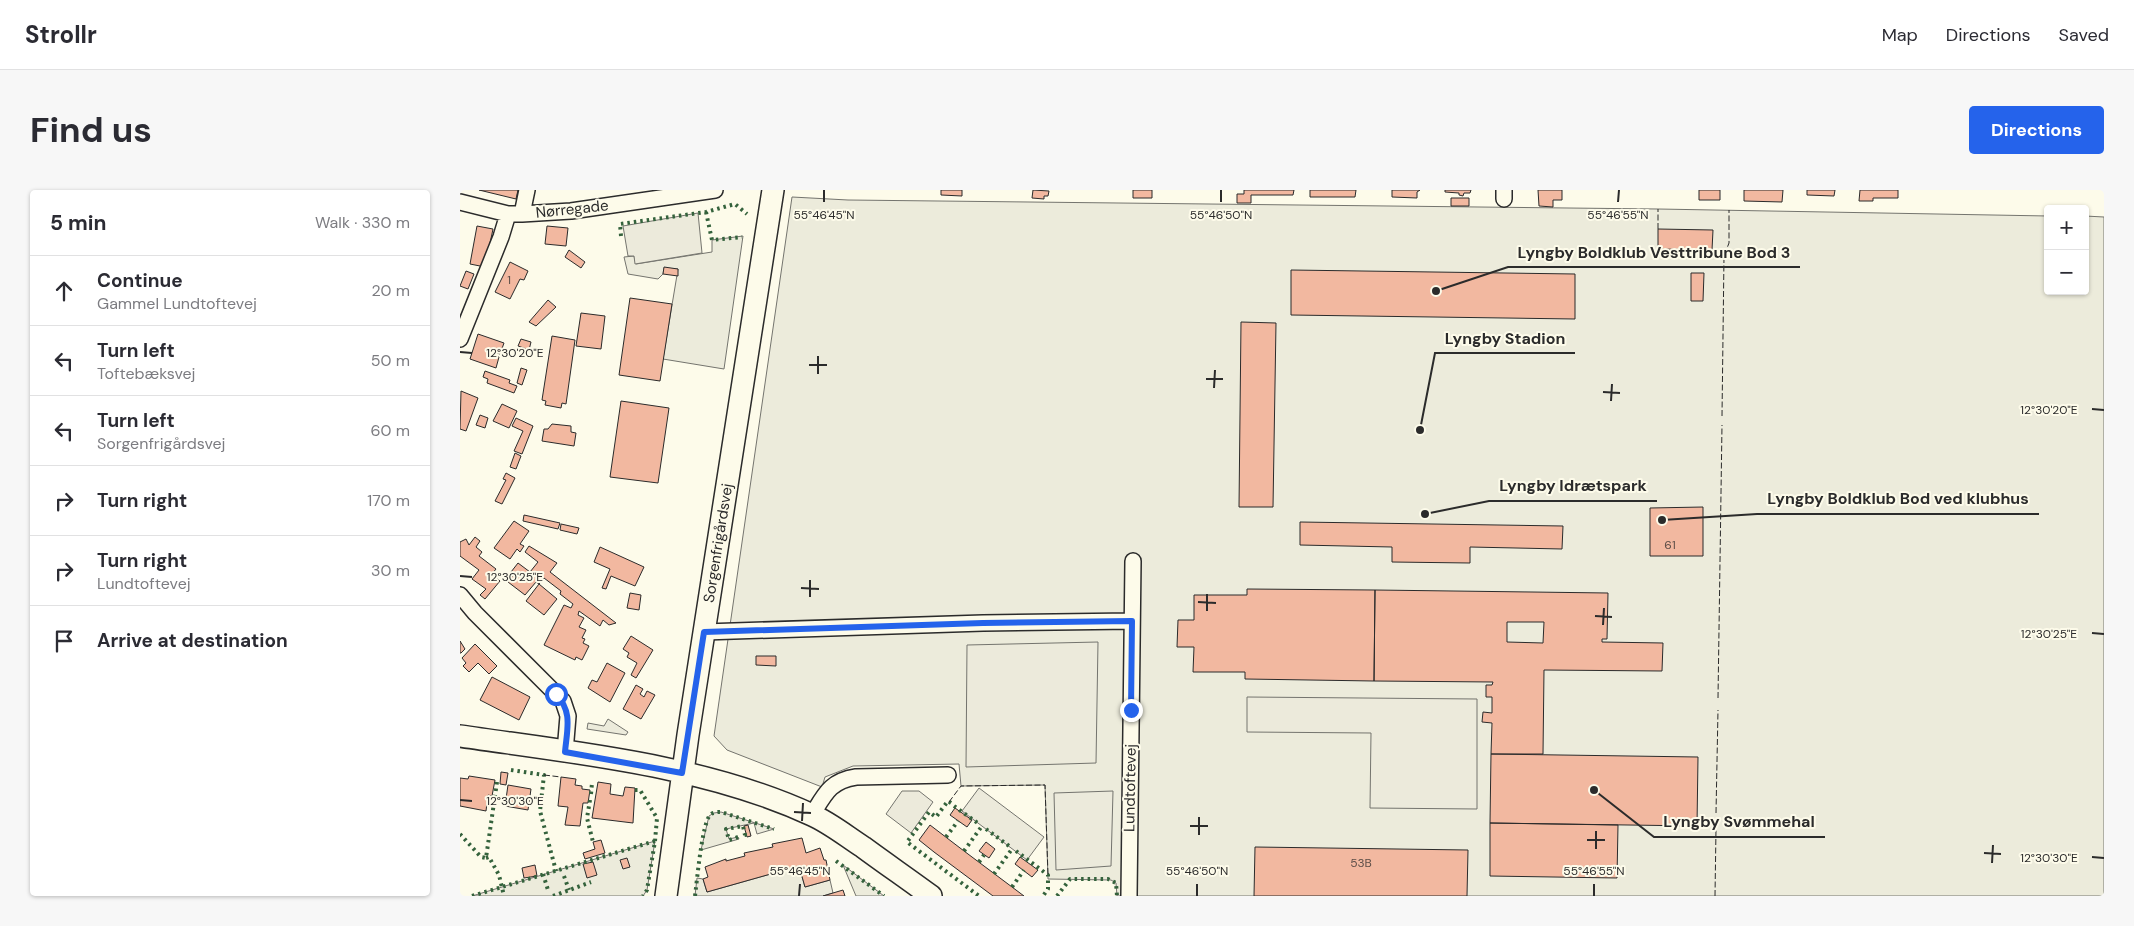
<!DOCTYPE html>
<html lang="en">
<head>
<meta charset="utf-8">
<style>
	:root { --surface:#fff; --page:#f7f7f7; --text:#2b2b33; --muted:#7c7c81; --line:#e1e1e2; --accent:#2563eb }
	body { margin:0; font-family:"DM Sans",sans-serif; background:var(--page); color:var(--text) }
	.controls { position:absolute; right:15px; top:15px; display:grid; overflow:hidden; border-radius:5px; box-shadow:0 1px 4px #0004 }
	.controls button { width:45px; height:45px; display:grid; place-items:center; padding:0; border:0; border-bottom:1px solid var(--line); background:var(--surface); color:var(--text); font:25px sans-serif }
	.stop { position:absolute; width:15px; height:15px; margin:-11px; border:4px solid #2563eb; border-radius:50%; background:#fff }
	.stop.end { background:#2563eb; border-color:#fff; box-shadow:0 1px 5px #0008 }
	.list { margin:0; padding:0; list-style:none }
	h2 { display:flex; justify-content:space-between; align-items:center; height:65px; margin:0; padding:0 20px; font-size:21px }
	h2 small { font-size:16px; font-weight:400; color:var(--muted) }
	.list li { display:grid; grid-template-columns:32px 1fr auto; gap:15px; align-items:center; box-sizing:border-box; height:70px; padding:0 20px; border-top:1px solid var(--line) }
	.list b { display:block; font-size:19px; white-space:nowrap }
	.list p { margin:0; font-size:16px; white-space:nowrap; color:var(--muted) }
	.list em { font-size:16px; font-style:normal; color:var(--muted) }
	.icon { flex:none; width:28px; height:28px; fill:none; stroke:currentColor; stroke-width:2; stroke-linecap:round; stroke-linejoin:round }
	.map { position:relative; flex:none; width:1644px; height:706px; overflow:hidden; border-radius:5px }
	header { display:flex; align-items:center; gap:30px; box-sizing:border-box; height:70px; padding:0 25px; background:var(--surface); border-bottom:1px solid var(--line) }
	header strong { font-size:24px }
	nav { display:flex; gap:28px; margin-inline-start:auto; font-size:18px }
	.intro { display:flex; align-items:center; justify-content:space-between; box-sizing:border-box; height:120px; padding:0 30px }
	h1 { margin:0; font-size:35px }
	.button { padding:12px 22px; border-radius:5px; background:var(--accent); color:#fff; font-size:18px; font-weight:700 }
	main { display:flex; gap:30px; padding:0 30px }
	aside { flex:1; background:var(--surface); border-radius:5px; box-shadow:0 1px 4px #0004 }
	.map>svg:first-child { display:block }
</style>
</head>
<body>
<header>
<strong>Strollr</strong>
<nav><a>Map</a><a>Directions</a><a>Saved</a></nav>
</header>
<div class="intro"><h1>Find us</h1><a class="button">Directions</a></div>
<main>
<aside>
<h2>5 min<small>Walk · 330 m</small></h2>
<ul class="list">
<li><svg class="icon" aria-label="ahead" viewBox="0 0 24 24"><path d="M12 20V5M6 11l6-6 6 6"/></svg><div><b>Continue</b><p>Gammel Lundtoftevej</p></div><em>20 m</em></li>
<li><svg class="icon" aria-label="left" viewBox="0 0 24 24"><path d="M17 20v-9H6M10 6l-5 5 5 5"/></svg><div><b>Turn left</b><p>Toftebæksvej</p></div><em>50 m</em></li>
<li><svg class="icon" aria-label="left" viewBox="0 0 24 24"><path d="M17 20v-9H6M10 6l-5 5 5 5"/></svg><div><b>Turn left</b><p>Sorgenfrigårdsvej</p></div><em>60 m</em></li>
<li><svg class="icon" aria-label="right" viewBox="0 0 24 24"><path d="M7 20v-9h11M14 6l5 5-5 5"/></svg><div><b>Turn right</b></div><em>170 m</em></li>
<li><svg class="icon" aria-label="right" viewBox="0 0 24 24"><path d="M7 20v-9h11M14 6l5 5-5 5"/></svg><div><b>Turn right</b><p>Lundtoftevej</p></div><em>30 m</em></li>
<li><svg class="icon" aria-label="arrive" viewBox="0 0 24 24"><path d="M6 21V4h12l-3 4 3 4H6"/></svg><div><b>Arrive at destination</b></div></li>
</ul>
</aside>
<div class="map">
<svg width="1644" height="706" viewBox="0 0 1644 706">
	<rect width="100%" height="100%" fill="#fdfbea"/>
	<path fill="#ecebdb" stroke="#74746e" d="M332,7L388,10L1198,19L1588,26V101H1625V26L1644,27V706H657L656,693L651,690L588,689L585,595L501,596L499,574L393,576L365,587L362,597L267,560L254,546Z
		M283,46L264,179L203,169L218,79L204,78L203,84L198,89L168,84L164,67L174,66L176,74L252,62V50Z
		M148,529L168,542L166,545L127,539L128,533L144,536Z
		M261,622L314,639L297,644L294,633L266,639L269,649L278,647L279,649L241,660L249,626L254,623Z
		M195,651L187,700L183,706H12Z
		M383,675L424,706H396Z
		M339,676L345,697L370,690L373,703L363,706H235L237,688L243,689L247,702Z"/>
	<path fill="#eceadb" stroke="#74746e" d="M238,23L242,63L175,74L174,66H168L163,36Z
		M638,452L636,573L506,577L507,455Z
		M787,507L1017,509V619L910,618L911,543L787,542Z
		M519,598L584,647L567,670L502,621Z
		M442,601H459L473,612L451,643L426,624Z
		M653,601L651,676L596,680L594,603Z"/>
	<path fill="#f2b8a0" stroke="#2b2b2b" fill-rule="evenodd" d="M19,0H58L56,9Z
		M481,0H502V6L481,5Z
		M573,0L589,1L588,6H584V9L572,8Z
		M673,0H692V8H673Z
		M784,0H834L833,5H791V13H777V4H784Z
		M850,0H896L895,7H850Z
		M932,0H960L957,2V8L932,7Z
		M985,0H1011L1010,3H1004L1003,6L999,5V3L985,2Z
		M1078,0H1102V10H1093V17L1079,16Z
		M1239,0H1260V10H1239Z
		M1284,0H1323L1322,12L1284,11Z
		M1347,0H1375L1374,6L1347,5Z
		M1400,0H1438V8H1413V11H1399Z
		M991,8H1009V16H991Z
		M17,36L33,39L25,77L10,74Z
		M87,36L108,38L106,56L85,54Z
		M1198,39L1253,40L1252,60L1198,59Z
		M109,60L125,72L121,78L105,67Z
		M50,72L68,81L64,90L60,89L50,109L35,102Z
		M204,77L218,79V86L203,84Z
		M831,80L1115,84V129L831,125Z
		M6,81L14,84L8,99L0,96Z
		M1231,83H1244L1243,111H1231Z
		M170,108L212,114L200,191L159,185Z
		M88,110L96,117L76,136L69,132Z
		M121,123L145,126L141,159L116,156Z
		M781,132L816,133L813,317H779Z
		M18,144L44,153L40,164L33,162L32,165L39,167L36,178L10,169Z
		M92,146L115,150L106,214L102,213L101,218L85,215L86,211L82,210Z
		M61,149L71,152L69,160L58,156Z
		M61,178L67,180L62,195L57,193Z
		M25,181L50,190L49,193L57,196L54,203L27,193L28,189L23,187Z
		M1,201L18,208L6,241L0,239Z
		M161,211L209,218L198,293L150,287Z
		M42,214L57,221L49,238L33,231Z
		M20,225L28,228L25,238L16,235Z
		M56,228L73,236L62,264L54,261L63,241L52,236Z
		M92,234L111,236V242L116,243L114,256L82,251L84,239H88Z
		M55,263L61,266L56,279L50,277Z
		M46,283L55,288L42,314L35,311L46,290L43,289Z
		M1243,317V366H1190V318Z
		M64,325L100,333L98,339L63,331Z
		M54,331L69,341L60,354L64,356L60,362L57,359L50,369L34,358Z
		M840,332L1103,336L1102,359L1010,357V373L932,372V357L840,355Z
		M101,334L119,338L117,344L100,340Z
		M15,347L20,351L16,357L22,362L19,366L36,379L32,384L40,391L25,409L20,405L26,399L12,389L19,380L0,366V352L6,349L9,355Z
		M69,356L97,373L90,382L156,433L149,435L143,430L140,436L119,421L118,425L124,428L119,437L126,440L122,448L125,449L123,453L129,456L122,470L116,467L115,470L84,455L104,415L111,418L113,414L100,404L101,401L84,388L79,394L76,392L65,405L48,392L54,384L51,382L58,373L70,382L78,372L65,362Z
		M140,357L184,377L175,396L151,386L146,399L142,398L150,379L134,372Z
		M79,394L97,409L84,425L66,411Z
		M787,399L915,400L914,491L785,489V482H733L734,457H717L718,430H734V405H787Z
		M915,400L1148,403L1147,449H1142V452L1203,453L1202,481L1084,480L1083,564H1031L1032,533L1022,532L1023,522L1032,523V507H1026V495H1032L1033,492L914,491ZM1047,432H1084L1083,453L1047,452Z
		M170,403L181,405L179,420L167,418Z
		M171,446L193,460L176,488L171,485L177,473L167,467L169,463L163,459Z
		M0,451L5,459L1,463H0Z
		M15,454L37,476L29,484L18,473L9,482L3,476L6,473L2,468Z
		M296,466H316V476L296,475Z
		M147,473L165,483L150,512L128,498L132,490L137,492Z
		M32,487L70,507L59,530L20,510Z
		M176,495L183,499L180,504L184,507L187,501L195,505L181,529L163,519Z
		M1031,564L1238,567L1237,636L1030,633Z
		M41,582L48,583L46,595L40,594Z
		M9,586L35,590L32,606L28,605L26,621L0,616V588L8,589Z
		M101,587L116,589L115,595L122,596V599L130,600L128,613H123L120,636L105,635L108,617L98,616Z
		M138,592L151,594L150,604L163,606L165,597L175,598L173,633L132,628Z
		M48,595L71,599L68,620L45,616Z
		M495,618L512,630L507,637L490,625Z
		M1030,633L1158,635L1157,688L1030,686Z
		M288,635L291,646L287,647L284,636Z
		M470,635L504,661L564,706H533L474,662L459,650Z
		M342,648L346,663L360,658L364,670H366L370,690L345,697L339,676L247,702L243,689L248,687L245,677L266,669V671L285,666L284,663L313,657L312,654Z
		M141,650L145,663L125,669L123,663L135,659L133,652Z
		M526,652L535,659L529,668L519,661Z
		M795,657L1008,660L1007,706H794Z
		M560,667L578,680L572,687L555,674Z
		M167,668L170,677L163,679L160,670Z
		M133,672L137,685L127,688L123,674Z
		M75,675L77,686L64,688L62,678Z
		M383,700L385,706H363Z"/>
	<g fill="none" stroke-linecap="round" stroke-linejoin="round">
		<defs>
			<path id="street" d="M1044,9V0
				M0,12L48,24H62L111,21L255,0
				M62,24L67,0
				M0,149L41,47L48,24
				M0,405L15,423L103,511L108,526L105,562
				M244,442L523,433L672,431
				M352,625C365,604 370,591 396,587L488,585
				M669,706L673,371"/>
			<path id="secondary" d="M0,546C116,563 244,575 352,625C370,633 386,646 403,657C426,674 448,689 471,706
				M206,706L228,545L313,0"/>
		</defs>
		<use href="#street" stroke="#2b2b2b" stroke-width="18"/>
		<use href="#secondary" stroke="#2b2b2b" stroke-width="24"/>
		<use href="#street" stroke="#fdfbea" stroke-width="15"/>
		<use href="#secondary" stroke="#fdfbea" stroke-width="21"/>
		<path stroke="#34623c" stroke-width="4" stroke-dasharray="2.5 4" stroke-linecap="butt" d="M246,22L252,50L282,47
			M161,46L160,34L246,22L275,14L287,24
			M51,580L84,585L80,621L96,681
			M175,600H180L197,628L195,651
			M131,604L132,593
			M130,610L127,628L133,652
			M491,613L488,611L476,627L469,622L447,652L519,706
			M494,616L519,634
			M526,639L549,656
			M0,644L21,667L26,668L37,592H40
			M278,647L269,650L266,639L283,636L285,645L281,646
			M486,647L498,631
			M504,661L522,636
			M556,661L588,685V699L583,706
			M26,668L29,667L39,685L44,706
			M376,671L424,706
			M519,672L524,665
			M83,684L88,700
			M534,684L552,659
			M104,686L109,700
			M552,697L564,680
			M12,706L195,651L187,700L183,706
			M93,706L131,692
			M235,706C237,691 242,634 250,625C253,622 257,622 261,622L314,639
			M597,706L610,689H648L656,693L657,706"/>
		<path stroke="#2b2b2b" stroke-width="1" stroke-dasharray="6 2.5" stroke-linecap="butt" d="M1198,39V19
			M1262,226L1264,66L1269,53V20
			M1258,508L1262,235
			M84,585L101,587
			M489,612L501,596L585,595L588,685
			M1256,623L1258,520
			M1255,706L1256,639"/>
	</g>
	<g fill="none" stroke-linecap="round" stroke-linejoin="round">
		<path stroke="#2563eb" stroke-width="6" d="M96,504C113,522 107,539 105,562L222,583L244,442L523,433L672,431L671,520"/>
	</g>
	<path fill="none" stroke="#2b2b2b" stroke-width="2" d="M364,12V0M761,12V0M1158,12L1159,0M0,162L12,163M349,175H367M358,184V166M746,189H763M754,198L755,180M1143,202L1160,203M1151,211L1152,194M1632,219L1644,220M0,386L12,387M341,398L359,399M350,407V390M738,412L756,413M747,421V404M1135,426L1152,427M1143,435L1144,418M1632,443L1644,444M0,610L12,611M334,622L351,623M342,631L343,613M730,636H748M739,645V627M1127,650H1145M1136,659V641M1524,663L1541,664M1632,667L1644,668M1532,673L1533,655M339,706L340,694M737,706V694M1134,706V694"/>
	<g text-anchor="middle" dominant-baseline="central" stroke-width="4" stroke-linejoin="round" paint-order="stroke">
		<g font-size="12" fill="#5d4e48">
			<text x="49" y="90">1</text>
			<text x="1210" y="355">61</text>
			<text x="901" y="673">53B</text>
		</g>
		<g font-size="15" fill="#2b2b2b" stroke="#fdfbea">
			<text transform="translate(112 19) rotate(-6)">Nørregade</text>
			<text transform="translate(258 353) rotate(-81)">Sorgenfrigårdsvej</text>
			<text transform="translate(670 598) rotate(-89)">Lundtoftevej</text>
		</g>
	</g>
	<g font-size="12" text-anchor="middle" fill="#2b2b2b" stroke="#fdfbea" stroke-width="4" stroke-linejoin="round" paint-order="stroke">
		<text x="364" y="29">55°46'45"N</text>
		<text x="761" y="29">55°46'50"N</text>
		<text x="1158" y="29">55°46'55"N</text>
		<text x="55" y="167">12°30'20"E</text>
		<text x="1589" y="224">12°30'20"E</text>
		<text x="55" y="391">12°30'25"E</text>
		<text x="1589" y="448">12°30'25"E</text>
		<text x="55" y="615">12°30'30"E</text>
		<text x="1589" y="672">12°30'30"E</text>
		<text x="340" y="685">55°46'45"N</text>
		<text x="737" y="685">55°46'50"N</text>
		<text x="1134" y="685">55°46'55"N</text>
	</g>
	<path fill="none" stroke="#2b2b2b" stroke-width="2" d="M976 101L1048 77H1340M960 240L975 163H1115M965 324L1029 311H1197M1202 330L1297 324H1579M1134 600L1194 647H1365"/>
	<g fill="#2b2b2b" stroke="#fdfbea" stroke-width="2">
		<circle cx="976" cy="101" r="5"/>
		<circle cx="960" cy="240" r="5"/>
		<circle cx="965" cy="324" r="5"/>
		<circle cx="1202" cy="330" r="5"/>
		<circle cx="1134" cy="600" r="5"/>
	</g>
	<g font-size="16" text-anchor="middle" font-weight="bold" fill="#2b2b2b" stroke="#fdfbea" stroke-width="4" stroke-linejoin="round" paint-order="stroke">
		<text x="1194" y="68">Lyngby Boldklub Vesttribune Bod 3</text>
		<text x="1045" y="154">Lyngby Stadion</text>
		<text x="1113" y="301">Lyngby Idrætspark</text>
		<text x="1438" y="314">Lyngby Boldklub Bod ved klubhus</text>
		<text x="1279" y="637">Lyngby Svømmehal</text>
	</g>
</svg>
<div class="controls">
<button>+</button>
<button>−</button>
</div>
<div class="stop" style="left:96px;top:504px"></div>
<div class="stop end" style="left:671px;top:520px"></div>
</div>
</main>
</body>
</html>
